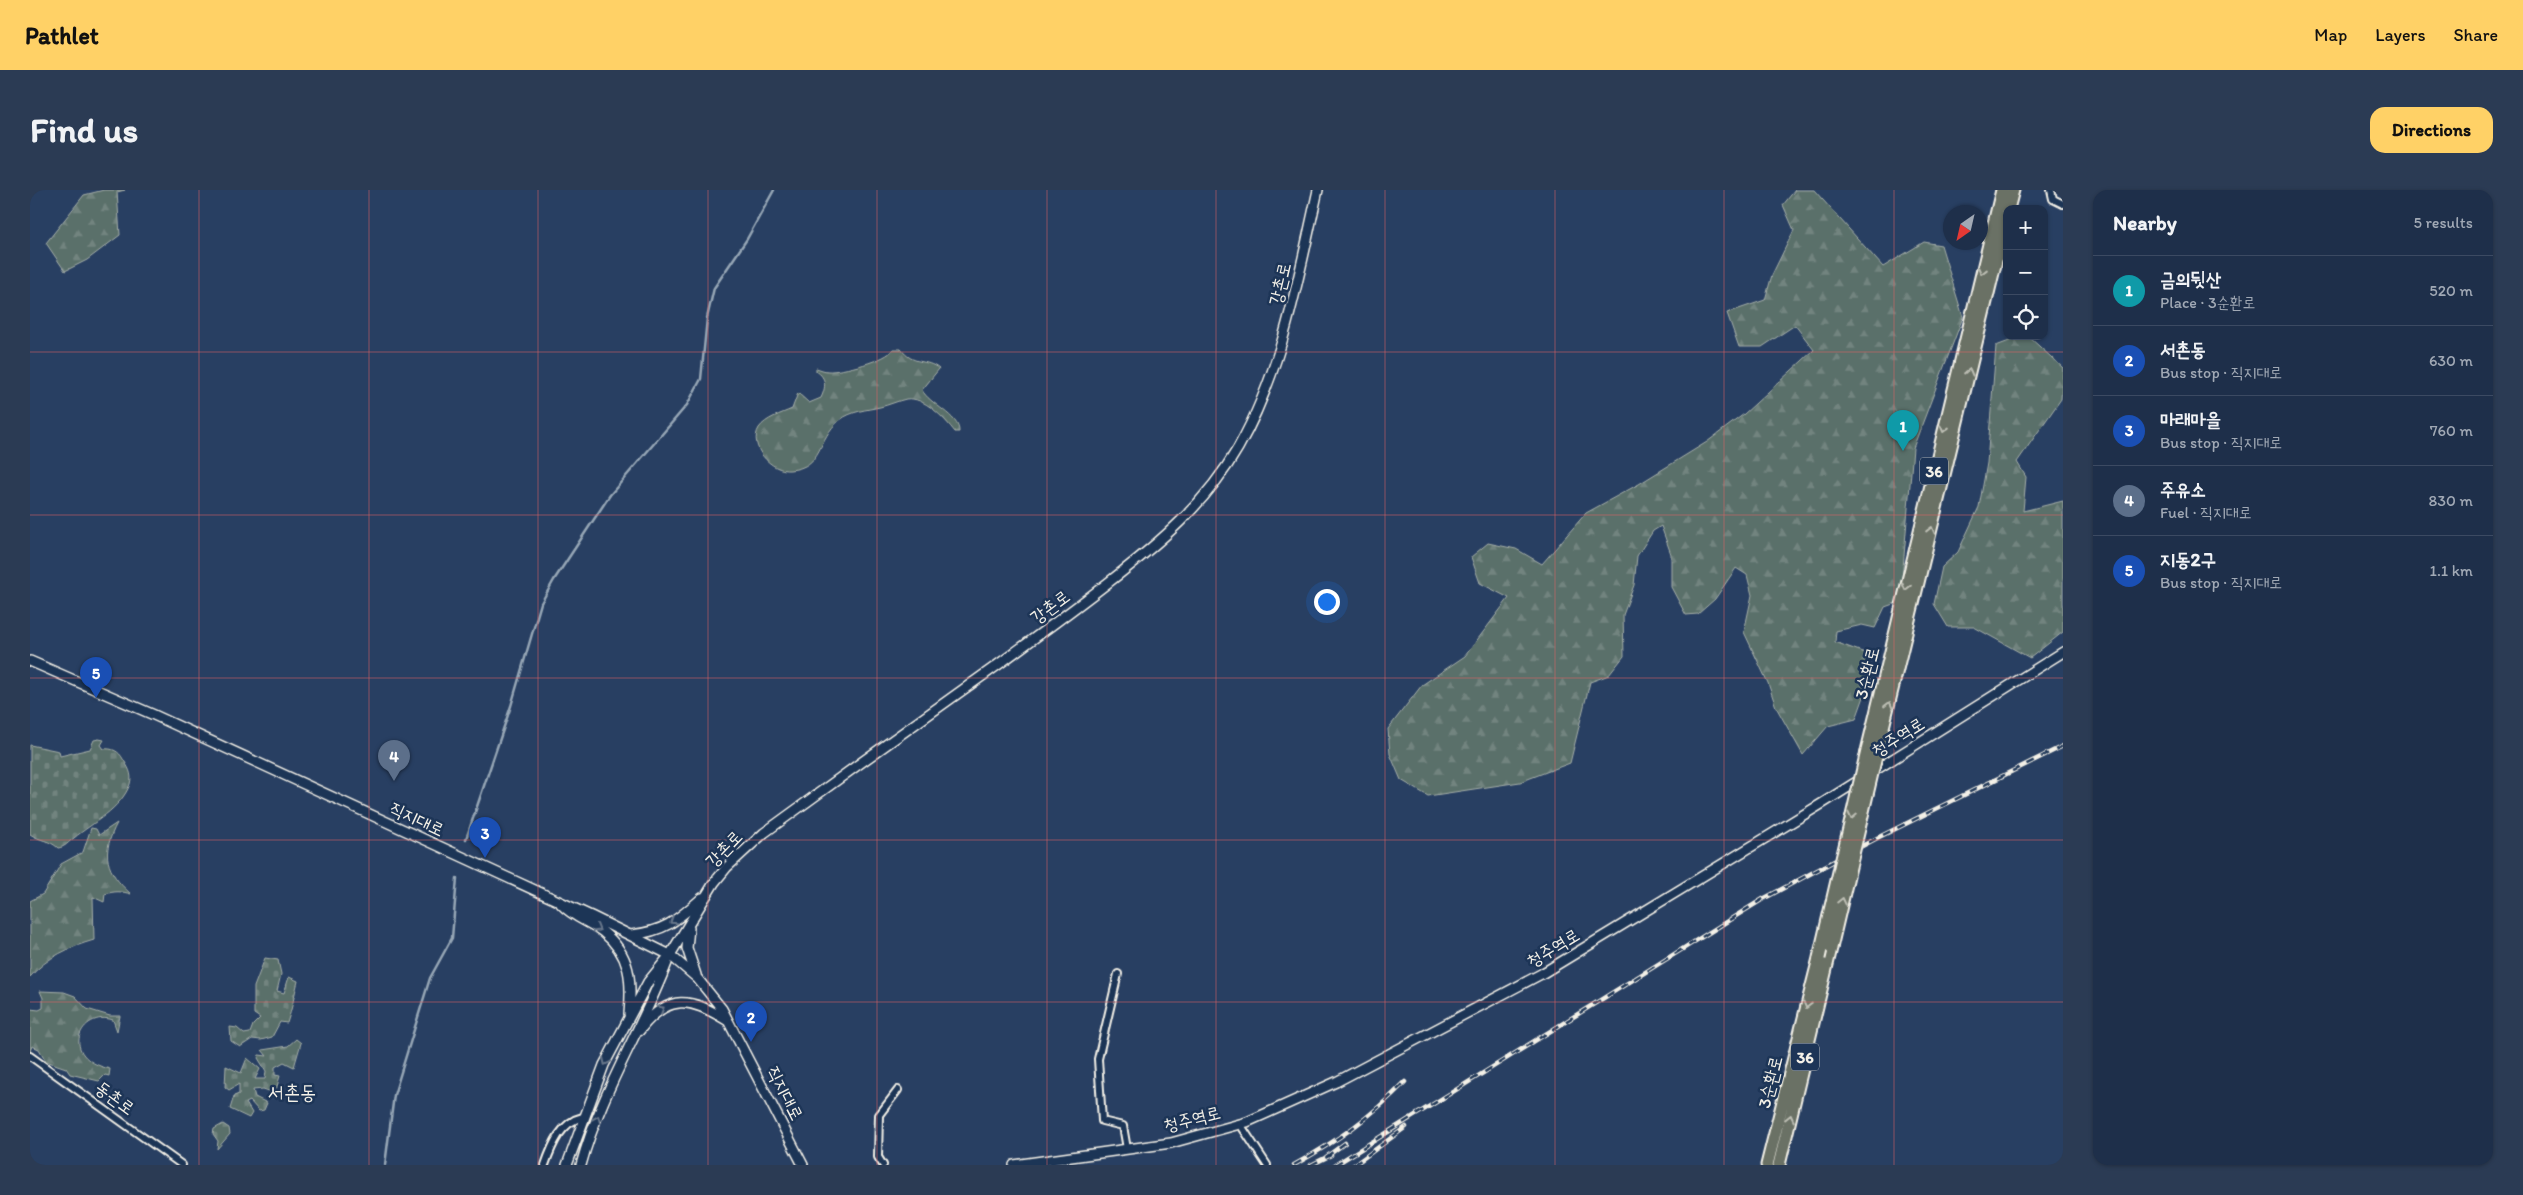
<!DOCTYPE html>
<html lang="en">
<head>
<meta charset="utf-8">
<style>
	:root { --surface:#1e2f4a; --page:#2b3b54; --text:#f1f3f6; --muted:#a1a9b5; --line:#3c4a62; --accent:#ffd166 }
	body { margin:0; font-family:Itim,"Poor Story",sans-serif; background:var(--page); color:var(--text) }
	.controls { position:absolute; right:15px; top:15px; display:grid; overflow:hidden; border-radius:10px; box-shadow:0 1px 4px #0004 }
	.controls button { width:45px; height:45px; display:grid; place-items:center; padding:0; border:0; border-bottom:1px solid var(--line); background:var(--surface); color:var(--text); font:25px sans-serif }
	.compass { position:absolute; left:1913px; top:15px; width:45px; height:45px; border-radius:50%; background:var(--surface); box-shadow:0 1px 4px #0004; rotate:214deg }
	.you { position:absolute; left:1296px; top:411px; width:18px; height:18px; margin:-12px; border:4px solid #fff; border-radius:50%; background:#1a73e8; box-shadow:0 0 0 8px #1a73e833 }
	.badge { display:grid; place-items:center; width:32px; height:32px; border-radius:50%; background:var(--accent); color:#fff; font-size:16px; font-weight:700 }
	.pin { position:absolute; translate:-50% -41px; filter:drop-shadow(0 1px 2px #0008) }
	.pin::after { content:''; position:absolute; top:26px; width:18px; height:15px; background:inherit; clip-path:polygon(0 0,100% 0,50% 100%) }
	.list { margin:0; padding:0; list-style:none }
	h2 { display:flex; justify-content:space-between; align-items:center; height:65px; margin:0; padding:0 20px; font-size:21px }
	h2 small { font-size:16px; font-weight:400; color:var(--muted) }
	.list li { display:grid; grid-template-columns:32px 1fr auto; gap:15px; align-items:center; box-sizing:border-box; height:70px; padding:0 20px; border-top:1px solid var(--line) }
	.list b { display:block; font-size:19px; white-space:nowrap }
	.list p { margin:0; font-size:16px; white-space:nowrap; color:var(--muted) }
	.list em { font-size:16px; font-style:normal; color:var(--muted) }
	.icon { flex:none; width:28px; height:28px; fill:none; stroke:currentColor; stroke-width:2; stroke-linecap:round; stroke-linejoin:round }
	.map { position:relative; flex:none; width:2033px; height:975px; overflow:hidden; border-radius:15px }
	header { display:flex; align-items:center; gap:30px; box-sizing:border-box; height:70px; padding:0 25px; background:var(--accent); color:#111 }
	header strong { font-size:24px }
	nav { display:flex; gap:28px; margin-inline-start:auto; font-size:18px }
	.intro { display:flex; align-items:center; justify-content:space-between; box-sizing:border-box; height:120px; padding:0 30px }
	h1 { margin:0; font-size:35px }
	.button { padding:12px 22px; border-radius:15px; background:var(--accent); color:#111; font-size:18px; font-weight:700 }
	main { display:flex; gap:30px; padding:0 30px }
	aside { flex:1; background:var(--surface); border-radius:15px; box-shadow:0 1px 4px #0004 }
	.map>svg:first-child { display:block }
</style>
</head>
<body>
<header>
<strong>Pathlet</strong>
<nav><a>Map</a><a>Layers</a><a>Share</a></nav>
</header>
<div class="intro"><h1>Find us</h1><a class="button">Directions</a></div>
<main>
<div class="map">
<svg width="2033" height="975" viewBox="0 0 2033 975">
	<defs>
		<pattern id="forest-firs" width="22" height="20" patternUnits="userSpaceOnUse" patternTransform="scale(1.25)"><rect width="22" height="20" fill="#5a6f6a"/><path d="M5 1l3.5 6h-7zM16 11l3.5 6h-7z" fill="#72847f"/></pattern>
		<pattern id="cemetery-stones" width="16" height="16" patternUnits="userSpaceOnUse" patternTransform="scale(1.25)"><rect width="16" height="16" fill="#5a6f6a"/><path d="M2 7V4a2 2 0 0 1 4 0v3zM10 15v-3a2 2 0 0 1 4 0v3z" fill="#72847f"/></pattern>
	</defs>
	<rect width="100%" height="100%" fill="#283f62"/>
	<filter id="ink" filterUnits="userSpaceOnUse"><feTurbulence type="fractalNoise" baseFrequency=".02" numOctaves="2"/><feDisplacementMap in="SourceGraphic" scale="10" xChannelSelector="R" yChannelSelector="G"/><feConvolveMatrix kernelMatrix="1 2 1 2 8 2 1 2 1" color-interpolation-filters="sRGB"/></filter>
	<g filter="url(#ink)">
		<path fill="url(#forest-firs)" stroke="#a7b0a9" d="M74,0H95L87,2L90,45L57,70L35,81L16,53L54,5Z
			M1765,0H1784L1853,77L1894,52L1911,55L1933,127L1883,258L1872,390L1866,413L1855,417L1845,438L1832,435L1806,441L1805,452L1835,463L1840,490L1826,529L1798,536L1773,565L1746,517L1738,493L1714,442L1722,405L1717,385L1706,378L1685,409L1668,424L1656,425L1641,397V364L1631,336L1623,341L1607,366L1604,395L1593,425L1594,466L1579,485L1560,492L1540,573L1490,592L1398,606L1371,590L1360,564L1358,539L1392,495L1435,466L1479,408L1450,393L1441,367L1458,353L1486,359L1512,374L1556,323L1609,294L1677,252L1714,224L1784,160L1765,135L1732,157H1709L1697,123L1735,110L1742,85L1764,40L1753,15Z
			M1993,146H1998L2033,178L2031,209L1987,272L1996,287L1993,321L2033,311V442L2000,468L1944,437H1918L1904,414L1912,377L1928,362L1949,317L1957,273L1966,156Z
			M863,159H871C883,176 896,168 909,179L892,200C899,214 930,226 929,242H925C915,229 894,206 876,209C867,211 859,215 850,217C837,220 821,221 810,230C786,249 794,277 760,280C741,282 718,256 729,238C736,228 751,224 762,219L768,203L779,213L791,208C796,197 797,188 786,181V178C790,179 794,181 798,181C810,182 859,170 863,159Z
			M87,633C71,664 75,681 101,704C91,701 85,701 75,704L74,712L63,707L64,750C40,757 17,767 0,787V711L13,704L31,674L53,662L61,638L66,639L69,645Z
			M10,801L34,802L45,806L57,819L80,826H90L87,841L83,830C51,819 27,867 80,879L79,886L75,885L69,891L40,884L36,878L16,871L9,859L2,856L0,861V819L9,820L13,818V808Z"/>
		<path fill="url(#cemetery-stones)" stroke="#a7b0a9" d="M69,549L74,550L71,555L74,559C82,558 89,561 93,569C98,577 103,584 100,594C91,619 62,633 44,648C38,652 36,657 28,658C20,650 10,651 0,644V555L29,561L30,566L60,559L64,550Z
			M235,768L248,770L251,784L247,801L254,803L259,787L268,791C264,806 262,819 257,833L250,832L242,847L231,850L222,849L210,857L201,851L200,837L207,838L214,844L220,843L223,835L230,828L224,824V797Z
			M266,849L271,853L264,877L254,872L245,877V885L250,886L245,903L233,899L223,900L225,907L237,913L234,920L229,921L220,911L216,913L222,923L219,928L200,919L204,906L209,904V894L199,900L195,897L196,876L211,883L217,868L230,879L225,889H235L236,881L228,868L229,865L237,866L232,860L258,856Z
			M193,934L199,938L200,944L187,959L188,951L183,944L184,939Z"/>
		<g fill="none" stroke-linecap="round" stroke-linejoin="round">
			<path stroke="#97a7b6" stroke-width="2.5" d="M436,649L481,516L511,413L524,390L580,305L657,215L671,189L677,128L684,98L717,49L744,0
				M355,975L364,905L400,788L422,748L427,688"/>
			<defs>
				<path id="street" d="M2021,0L2023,9L2033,14
					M1088,784L1068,869L1072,931L1093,936L1097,959
					M0,866L152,975
					M1210,934L1237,975
					M515,975C522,955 531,932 553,927
					M853,975L848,967L849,925L868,900"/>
				<path id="secondary" d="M0,471L124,525L561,726L640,765L667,788L692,819L773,975
					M531,714C545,729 559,731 573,742C601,765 602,790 599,824
					M659,738L657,758L666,785
					M601,745C636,741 647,730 672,708
					M609,841C639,802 661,808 698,831
					M537,975L574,875L618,792L640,765L684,693L697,677L734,643C812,586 890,530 969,474C1006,447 1043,420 1079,392C1129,353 1176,314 1208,258C1253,179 1268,88 1288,0
					M551,975C570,904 611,841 637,773
					M984,975L1141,953L1217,932L1306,892L1513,783L1793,613L2033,462"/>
				<path id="highway" d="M1978,19L1983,0
					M1837,561L1972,0
					M1847,562L1977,25
					M1737,975L1789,768
					M1749,975L1801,758"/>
			</defs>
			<use href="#street" stroke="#f4f1e8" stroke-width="10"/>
			<use href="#secondary" stroke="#f4f1e8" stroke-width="12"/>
			<use href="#highway" stroke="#f4f1e8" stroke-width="15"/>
			<use href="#street" stroke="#1d3557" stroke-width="6"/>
			<use href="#secondary" stroke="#1d3557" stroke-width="9"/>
			<use href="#highway" stroke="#6a7165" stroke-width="11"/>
			<defs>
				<path id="rail" d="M1296,967L1315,953
					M1264,975C1307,951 1340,928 1375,892
					M1281,975L1301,965
					M1305,975L1733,709L1849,647L2033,556
					M1324,975L1376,937"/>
			</defs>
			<use href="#rail" stroke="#f4f1e8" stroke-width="4.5"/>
			<use href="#rail" stroke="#1d3557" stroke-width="2.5" stroke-dasharray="8" stroke-linecap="butt"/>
			<defs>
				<path id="highway-bridge" d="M1801,758L1847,562
					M1789,768L1837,561"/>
			</defs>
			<use href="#highway-bridge" stroke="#f4f1e8" stroke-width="15" stroke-linecap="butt"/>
			<use href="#highway-bridge" stroke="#6a7165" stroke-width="11"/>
		</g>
		<defs><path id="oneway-chevron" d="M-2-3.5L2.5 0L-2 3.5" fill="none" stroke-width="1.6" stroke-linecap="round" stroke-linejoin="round" transform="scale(1.25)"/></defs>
		<g stroke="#bdbeb4">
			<use href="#oneway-chevron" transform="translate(1952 81) rotate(104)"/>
			<use href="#oneway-chevron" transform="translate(1939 182) rotate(-76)"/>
			<use href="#oneway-chevron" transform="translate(1914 239) rotate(104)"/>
			<use href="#oneway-chevron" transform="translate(1901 340) rotate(-76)"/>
			<use href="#oneway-chevron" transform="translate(1876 397) rotate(104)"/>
			<use href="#oneway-chevron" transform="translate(1859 515) rotate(-76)"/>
			<use href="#oneway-chevron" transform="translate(1822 626) rotate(103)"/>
			<use href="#oneway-chevron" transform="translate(1812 711) rotate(-77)"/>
			<use href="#oneway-chevron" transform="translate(1777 815) rotate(104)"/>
			<use href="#oneway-chevron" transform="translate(1760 928) rotate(-77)"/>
		</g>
		<g stroke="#68778a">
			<use href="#oneway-chevron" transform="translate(643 731) rotate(147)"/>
			<use href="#oneway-chevron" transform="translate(567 739) rotate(30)"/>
			<use href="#oneway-chevron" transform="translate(631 819) rotate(-31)"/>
			<use href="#oneway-chevron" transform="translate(576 872) rotate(116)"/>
			<use href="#oneway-chevron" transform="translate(567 929) rotate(-68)"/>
		</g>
	</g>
	<path fill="none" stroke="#df6462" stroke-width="1" stroke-opacity="0.55" d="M169,0V975M339,0V975M508,0V975M678,0V975M847,0V975M1017,0V975M1186,0V975M1355,0V975M1525,0V975M1694,0V975M1864,0V975M0,162H2033M0,325H2033M0,488H2033M0,650H2033M0,812H2033"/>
	<g text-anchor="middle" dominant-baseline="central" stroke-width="5" stroke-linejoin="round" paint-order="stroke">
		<g fill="#1d3557" stroke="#b4b9bc" stroke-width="1">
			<rect x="1890" y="267.5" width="28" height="27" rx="4"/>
			<rect x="1761" y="853.5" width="28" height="27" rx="4"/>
		</g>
		<g font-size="16" font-weight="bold" fill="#f4f1e8">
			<text x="1904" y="281">36</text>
			<text x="1775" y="867">36</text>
		</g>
		<g font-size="18" fill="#f4f1e8" stroke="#1d3557">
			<text transform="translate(1250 94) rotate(-77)">강촌로</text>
			<text transform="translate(1020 417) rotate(-37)">강촌로</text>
			<text transform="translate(1837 483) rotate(-76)">3순환로</text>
			<text transform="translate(1868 547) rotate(-32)">청주역로</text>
			<text transform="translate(387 629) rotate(25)">직지대로</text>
			<text transform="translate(694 659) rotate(-46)">강촌로</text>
			<text transform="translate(1523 758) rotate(-31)">청주역로</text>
			<text transform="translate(1740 892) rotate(-76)">3순환로</text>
			<text transform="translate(755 903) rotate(63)">직지대로</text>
			<text transform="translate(85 908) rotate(36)">동촌로</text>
			<text transform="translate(1162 929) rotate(-14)">청주역로</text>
		</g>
		<g font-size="20" fill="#f4f1e8" stroke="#1d3557">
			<text x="262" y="902">서촌동</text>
		</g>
	</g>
</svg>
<div class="controls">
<button>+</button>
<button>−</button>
<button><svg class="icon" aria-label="locate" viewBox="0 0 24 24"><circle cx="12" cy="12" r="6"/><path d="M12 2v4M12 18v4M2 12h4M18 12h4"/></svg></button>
</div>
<svg class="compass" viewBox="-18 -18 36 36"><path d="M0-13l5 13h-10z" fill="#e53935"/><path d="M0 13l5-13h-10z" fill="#a1a9b5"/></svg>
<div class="you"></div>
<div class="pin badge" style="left:1873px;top:261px;background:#0f9aa8">1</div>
<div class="pin badge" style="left:721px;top:852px;background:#1a4fb4">2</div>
<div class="pin badge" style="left:455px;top:668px;background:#1a4fb4">3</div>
<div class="pin badge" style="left:364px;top:591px;background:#5c6f8a">4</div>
<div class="pin badge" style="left:66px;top:508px;background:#1a4fb4">5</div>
</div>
<aside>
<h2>Nearby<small>5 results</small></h2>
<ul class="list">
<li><span class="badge" style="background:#0f9aa8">1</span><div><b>금의뒷산</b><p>Place · 3순환로</p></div><em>520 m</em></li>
<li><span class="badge" style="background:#1a4fb4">2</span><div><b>서촌동</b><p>Bus stop · 직지대로</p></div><em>630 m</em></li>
<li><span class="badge" style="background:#1a4fb4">3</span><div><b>마래마을</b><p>Bus stop · 직지대로</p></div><em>760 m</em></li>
<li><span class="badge" style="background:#5c6f8a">4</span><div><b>주유소</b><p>Fuel · 직지대로</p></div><em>830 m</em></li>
<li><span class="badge" style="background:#1a4fb4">5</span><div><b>지동2구</b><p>Bus stop · 직지대로</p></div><em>1.1 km</em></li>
</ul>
</aside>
</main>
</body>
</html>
